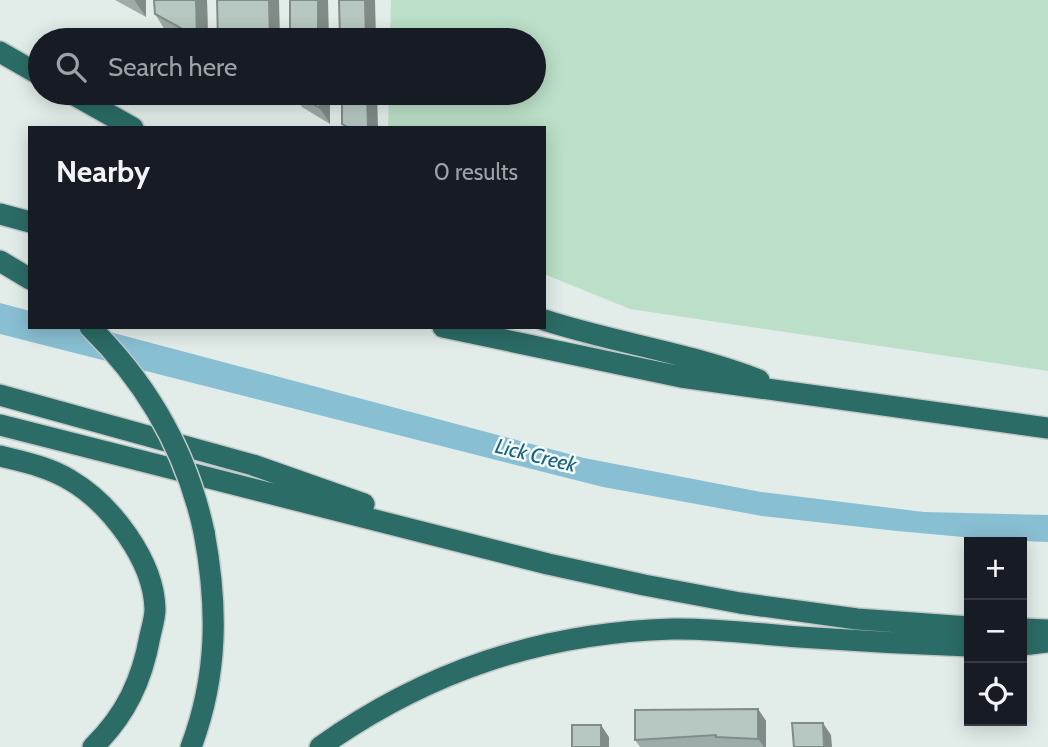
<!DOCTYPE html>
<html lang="en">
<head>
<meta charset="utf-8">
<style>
	:root { --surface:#171b24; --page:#242831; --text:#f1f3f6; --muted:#9ea1a6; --line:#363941 }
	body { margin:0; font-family:Cabin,sans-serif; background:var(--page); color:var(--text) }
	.controls { position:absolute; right:21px; bottom:21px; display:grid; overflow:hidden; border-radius:0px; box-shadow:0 4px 18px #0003 }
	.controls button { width:63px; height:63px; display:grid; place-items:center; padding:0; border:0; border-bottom:2px solid var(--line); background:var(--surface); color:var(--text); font:35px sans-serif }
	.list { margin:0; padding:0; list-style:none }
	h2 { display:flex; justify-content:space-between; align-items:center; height:91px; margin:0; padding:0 28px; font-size:30px }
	h2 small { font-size:23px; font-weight:400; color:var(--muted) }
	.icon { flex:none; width:38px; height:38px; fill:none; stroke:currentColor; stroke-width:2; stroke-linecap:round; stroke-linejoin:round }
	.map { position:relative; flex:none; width:1048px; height:747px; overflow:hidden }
	.search { position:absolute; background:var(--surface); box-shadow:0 4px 18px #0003; left:28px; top:28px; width:518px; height:77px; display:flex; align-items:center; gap:18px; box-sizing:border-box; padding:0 24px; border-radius:38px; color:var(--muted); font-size:26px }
	.panel { position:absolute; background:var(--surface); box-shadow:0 4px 18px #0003; left:28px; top:126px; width:518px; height:203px; border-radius:0px }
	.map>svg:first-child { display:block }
</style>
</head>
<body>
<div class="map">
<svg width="1048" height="747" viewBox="0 0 1048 747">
	<rect width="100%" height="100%" fill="#e2ede9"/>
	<path fill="#bbdfc8" d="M391,0H1048V371L630,309L544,274V128H388L389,93H534V40H390Z"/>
	<path fill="#89bfd3" d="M0,303L30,311V327H91L584,458L761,492L924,512L1048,515V542L996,540L897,531L762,516L603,487L0,334Z"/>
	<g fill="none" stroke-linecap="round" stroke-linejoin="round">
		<defs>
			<path id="highway" d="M0,52L40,75
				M71,93L133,128
				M0,214L30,222
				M0,261L30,279
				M544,320C615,343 690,353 759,380
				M443,327L681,377L1048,428
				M0,395L253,465L364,504
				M0,425L548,564L644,585L740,603L857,619L969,627
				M0,456C24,462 49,467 70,480C111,504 154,561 155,609C155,618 152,627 150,636C142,680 126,715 93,747
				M1022,629L1048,630
				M1022,645L1048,642
				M191,747C218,675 218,607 204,532
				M320,747C427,671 541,633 672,629C714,628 757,634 799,637C856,641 913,644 969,646"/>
		</defs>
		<use href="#highway" stroke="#c1c9c8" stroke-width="24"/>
		<use href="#highway" stroke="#2c6c66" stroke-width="21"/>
		<defs>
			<path id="highway-bridge" d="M90,327C148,384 187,453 204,532"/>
		</defs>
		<use href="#highway-bridge" stroke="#c1c9c8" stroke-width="24" stroke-linecap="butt"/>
		<use href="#highway-bridge" stroke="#2c6c66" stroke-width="21"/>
	</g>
	<path fill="#9daca8" d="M115,0H146V17Z
		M154,0H207L208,40H185L165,30L155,14Z
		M292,93H330V124L302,107Z
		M758,709L766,721V747H640L635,740Z"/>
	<path fill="#808c88" d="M135,0H146V17L135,1Z
		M196,0H207L208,40H199L197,37Z
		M269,0H279L280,40H270Z
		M318,0H328L329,40H318Z
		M365,0H375L376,40H366Z
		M319,93H330V124L320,108Z
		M367,93H377L378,128H368Z
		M758,709L766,721V747H764L758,739Z
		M823,723L831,735L832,747H824Z
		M601,725L609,737V747H601Z"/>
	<path fill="#b7c8c3" stroke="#808c88" stroke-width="2" d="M154,0H196L197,37L155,14Z
		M217,0H269L270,40H218Z
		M290,0H318V40H290Z
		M339,0H365L366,40H340Z
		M294,93H319L320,108Z
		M342,93H367L368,128H349L342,124Z
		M758,709V739L716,737V735L635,740V710Z
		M792,723H823L824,747H794Z
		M572,725H601V747H572Z"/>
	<g text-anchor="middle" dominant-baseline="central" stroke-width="5" stroke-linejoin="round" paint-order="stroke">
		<g font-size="21" font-style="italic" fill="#1a617d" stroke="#f3f9f7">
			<text transform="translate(536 455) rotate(14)">Lick Creek</text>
		</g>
	</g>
</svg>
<div class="controls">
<button>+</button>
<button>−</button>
<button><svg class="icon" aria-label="locate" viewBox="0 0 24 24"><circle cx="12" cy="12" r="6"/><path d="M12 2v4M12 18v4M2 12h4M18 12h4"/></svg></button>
</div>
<div class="search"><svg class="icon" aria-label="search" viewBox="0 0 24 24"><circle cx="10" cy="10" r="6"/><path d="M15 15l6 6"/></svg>Search here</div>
<section class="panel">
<h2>Nearby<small>0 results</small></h2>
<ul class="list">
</ul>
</section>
</div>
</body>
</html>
